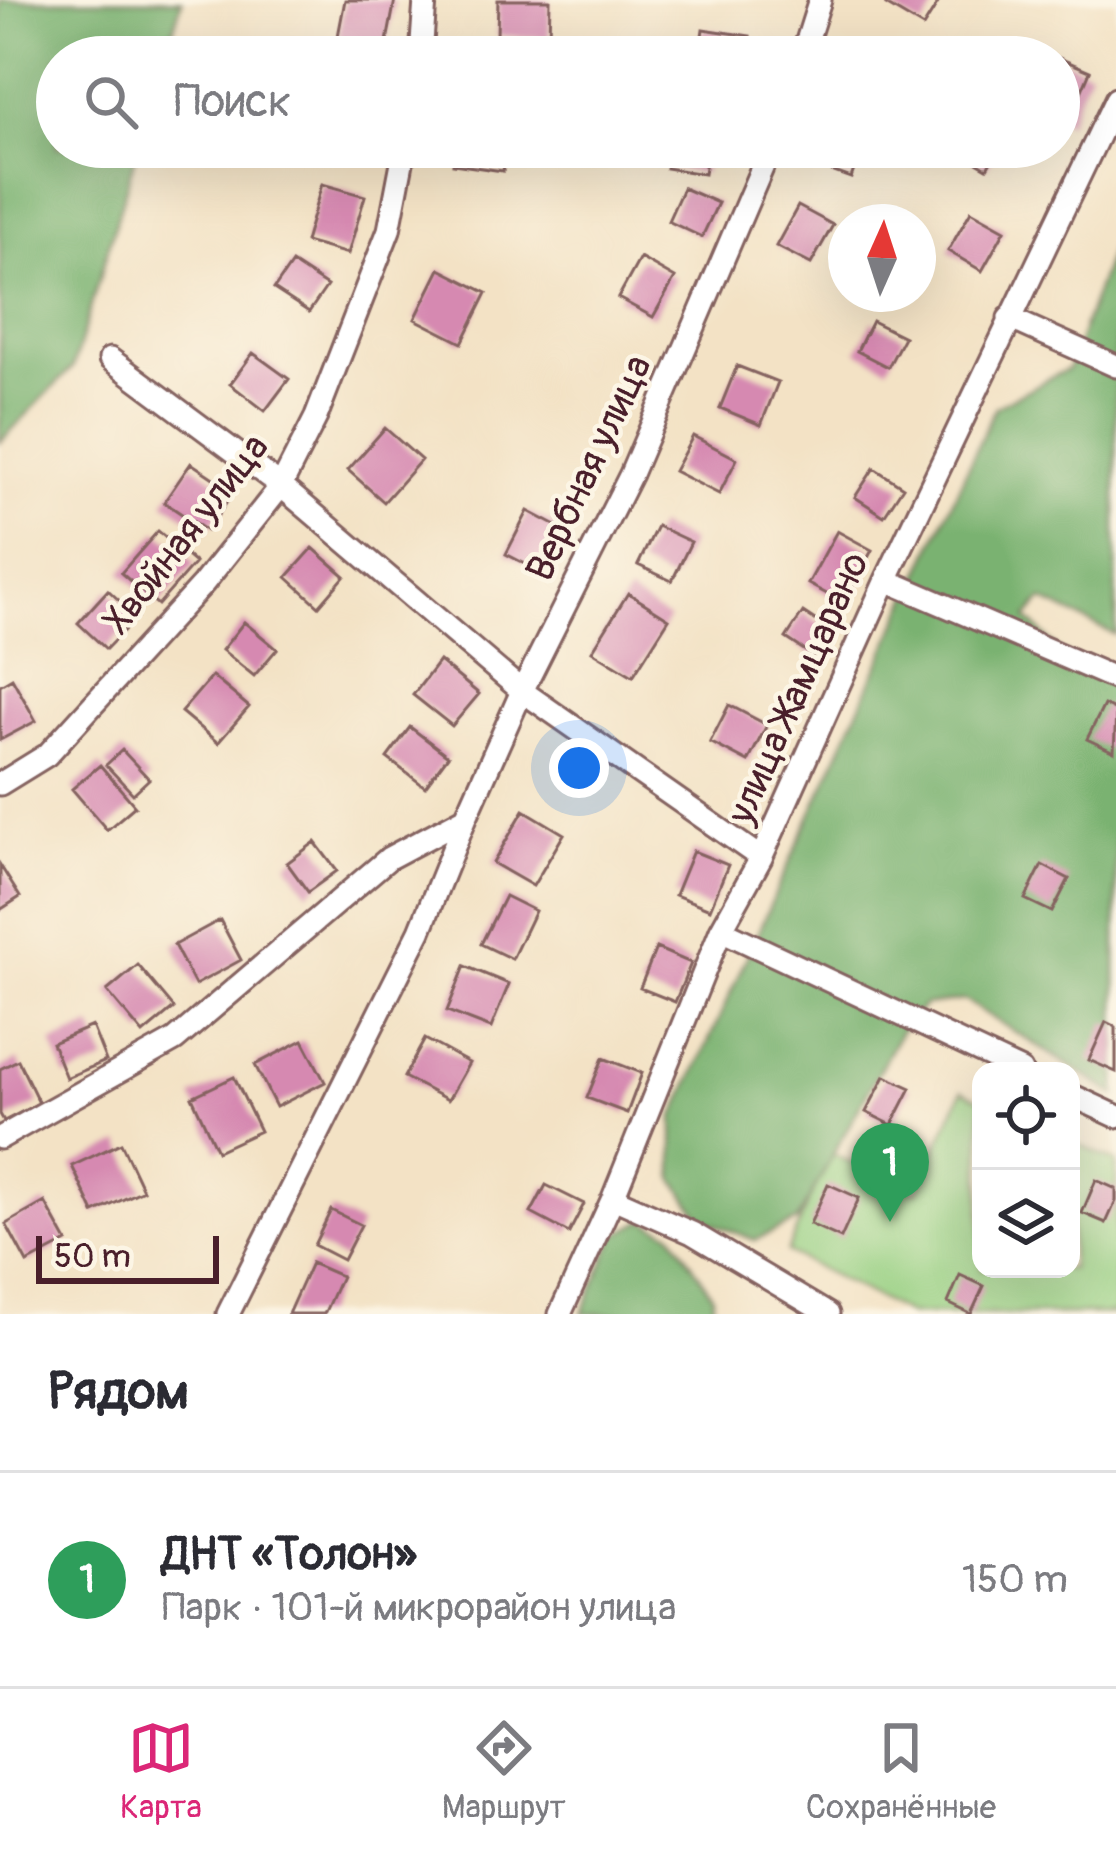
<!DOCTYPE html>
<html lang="ru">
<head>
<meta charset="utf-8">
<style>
	:root { --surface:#fff; --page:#f2f2f3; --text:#2b2b33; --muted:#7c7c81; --line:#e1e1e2; --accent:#db2777 }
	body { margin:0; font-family:Pangolin,sans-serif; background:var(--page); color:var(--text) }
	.controls { position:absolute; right:36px; bottom:36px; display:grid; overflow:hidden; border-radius:24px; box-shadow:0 12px 48px #0002 }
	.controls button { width:108px; height:108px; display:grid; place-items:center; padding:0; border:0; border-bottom:3px solid var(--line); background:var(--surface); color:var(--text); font:60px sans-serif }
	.compass { position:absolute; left:828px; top:204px; width:108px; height:108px; border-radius:50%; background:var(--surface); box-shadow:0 12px 48px #0002; rotate:3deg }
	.scale { position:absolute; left:36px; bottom:30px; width:183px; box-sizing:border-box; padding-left:12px; border:6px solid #4a1f2b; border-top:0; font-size:33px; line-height:42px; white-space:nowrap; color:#4a1f2b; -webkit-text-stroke:9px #fcf5e5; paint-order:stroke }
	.you { position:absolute; left:579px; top:768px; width:42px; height:42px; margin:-30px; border:9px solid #fff; border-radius:50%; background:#1a73e8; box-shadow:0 0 0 18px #1a73e833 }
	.badge { display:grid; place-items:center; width:78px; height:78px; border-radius:50%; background:var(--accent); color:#fff; font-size:39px; font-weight:700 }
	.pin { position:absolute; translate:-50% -99px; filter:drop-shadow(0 3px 6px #0008) }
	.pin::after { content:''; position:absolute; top:63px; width:42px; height:36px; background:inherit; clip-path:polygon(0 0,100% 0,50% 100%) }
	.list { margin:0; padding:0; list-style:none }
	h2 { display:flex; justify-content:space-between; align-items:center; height:156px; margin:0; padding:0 48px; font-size:51px }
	h2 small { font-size:39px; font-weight:400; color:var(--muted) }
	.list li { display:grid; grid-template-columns:78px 1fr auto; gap:36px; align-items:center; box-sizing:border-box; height:216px; padding:0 48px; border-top:3px solid var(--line) }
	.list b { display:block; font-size:45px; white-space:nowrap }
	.list p { margin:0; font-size:39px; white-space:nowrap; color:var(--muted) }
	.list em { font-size:39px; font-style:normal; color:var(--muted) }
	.icon { flex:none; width:66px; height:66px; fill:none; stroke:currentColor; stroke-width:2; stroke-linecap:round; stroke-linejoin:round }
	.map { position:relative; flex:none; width:1116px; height:1314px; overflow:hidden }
	.search { position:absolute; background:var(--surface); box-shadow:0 12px 48px #0002; left:36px; right:36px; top:36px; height:132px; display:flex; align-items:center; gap:30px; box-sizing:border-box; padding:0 42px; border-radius:66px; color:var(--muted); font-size:45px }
	.sheet { height:372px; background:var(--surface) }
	nav { display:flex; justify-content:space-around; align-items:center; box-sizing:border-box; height:168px; border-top:3px solid var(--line); background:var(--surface); font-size:33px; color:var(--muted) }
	nav a { display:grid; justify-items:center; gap:6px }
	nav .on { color:var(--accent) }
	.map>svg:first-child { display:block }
</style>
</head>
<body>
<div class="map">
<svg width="1116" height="1314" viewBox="0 0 1116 1314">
	<rect width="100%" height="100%" fill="#fcf5e5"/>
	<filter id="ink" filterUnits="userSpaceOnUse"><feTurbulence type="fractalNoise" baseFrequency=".00833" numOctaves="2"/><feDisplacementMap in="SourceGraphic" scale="24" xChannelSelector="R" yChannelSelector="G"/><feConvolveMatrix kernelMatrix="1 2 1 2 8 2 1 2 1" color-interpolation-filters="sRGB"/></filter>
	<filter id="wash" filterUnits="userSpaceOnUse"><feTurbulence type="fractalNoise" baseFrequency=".004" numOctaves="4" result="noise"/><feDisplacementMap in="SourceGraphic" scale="48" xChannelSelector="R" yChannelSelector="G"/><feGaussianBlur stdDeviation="2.7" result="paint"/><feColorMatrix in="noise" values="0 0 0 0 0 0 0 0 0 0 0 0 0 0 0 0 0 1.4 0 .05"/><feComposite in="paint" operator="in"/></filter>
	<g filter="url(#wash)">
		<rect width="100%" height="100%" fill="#f3e2c5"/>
		<path fill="#98d083" stroke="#717857" stroke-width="3" d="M962,1091L981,1100V1269H1071V1141L1116,1162V1314H908L787,1252L829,1153L917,1192Z"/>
		<path fill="#7ab271" stroke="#62684e" stroke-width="3" d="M0,0H182L165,57H57V147H138L73,367L0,442Z
			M1116,235V635L1042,600L1027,618L1061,652L1116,676V1095L964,1000L924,1005L900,1032L797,1221L755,1240L703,1220L674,1179V1118L995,407L1069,368Z
			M644,1220L672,1233L713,1296V1314H582L615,1236Z"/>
		<g id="blocks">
			<path fill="#d689b1" d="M345,0H395L384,57H334Z
				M498,0H550L549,38L497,36Z
				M889,0H940L923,27L886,5Z
				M703,29L750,36L747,57H699Z
				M1059,58L1090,71L1068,123L1059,119Z
				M338,147H367L364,156Z
				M455,147H507L503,171L453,164Z
				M669,147H708L704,174L666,168Z
				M818,147H862L851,178L812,164Z
				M951,147H999L987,168Z
				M322,184L365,196L348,254L305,242Z
				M683,188L718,203L702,237L668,221Z
				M798,206L833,225L811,264L776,246Z
				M971,211L1005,230L982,271L948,251Z
				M640,258L675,278L653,317L618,298Z
				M292,263L327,286L309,312L274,289Z
				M440,269L487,293L462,343L415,319Z
				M872,321L904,337L888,367L857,351Z
				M253,353L289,379L265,411L230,384Z
				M737,366L778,382L761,425L720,408Z
				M385,428L421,460L384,502L348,470Z
				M693,436L737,459L719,494L674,471Z
				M191,463L234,492L207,531L164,502Z
				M874,468L903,487L884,516L855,497Z
				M528,511L564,530L541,572L506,554Z
				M657,526L691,542L672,581L638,565Z
				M158,531L195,563L158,605L121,573Z
				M837,531L872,550L844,603L808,584Z
				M313,548L345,576L319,606L287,577Z
				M108,590L137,617L106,649L78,623Z
				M628,593L669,619L633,676L592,651Z
				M803,612L830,630L813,656L786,638Z
				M244,622L277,649L254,676L222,650Z
				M439,661L479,694L452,726L413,695Z
				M212,676L249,707L218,743L181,712Z
				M12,678L36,721L0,740V685Z
				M729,705L767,725L748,762L710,742Z
				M1104,705L1116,711L1114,752L1087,739Z
				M410,727L448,756L425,787L387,758Z
				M122,750L149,779L133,794L106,765Z
				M100,765L135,806L107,830L72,789Z
				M524,810L564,834L533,886L493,863Z
				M315,842L337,871L308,892L287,863Z
				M693,851L728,865L710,909L675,895Z
				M0,865L20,897L0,910Z
				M1042,865L1069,879L1052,912L1025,899Z
				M505,896L535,911L512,959L481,944Z
				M220,920L241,960L195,985L174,945Z
				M656,948L691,963L675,1002L640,988Z
				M138,965L174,1008L143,1034L107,991Z
				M465,966L509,984L491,1028L447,1011Z
				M1106,1022L1116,1027V1072L1089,1060Z
				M92,1026L106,1061L66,1078L52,1043Z
				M425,1039L469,1063L448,1100L404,1077Z
				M303,1040L325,1082L276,1107L255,1065Z
				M603,1058L642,1073L627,1113L587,1098Z
				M18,1060L39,1103L4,1121L0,1114V1069Z
				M885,1076L911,1088L892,1125L866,1112Z
				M234,1077L260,1131L217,1151L192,1097Z
				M121,1143L143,1190L94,1213L72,1166Z
				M1096,1180L1116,1189V1201L1106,1223L1082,1213Z
				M828,1184L859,1198L841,1238L810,1224Z
				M546,1185L584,1204L569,1233L531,1213Z
				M45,1202L67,1242L27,1263L6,1224Z
				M331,1210L361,1225L343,1260L314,1245Z
				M311,1263L341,1276L324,1314H288Z
				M960,1275L984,1286L971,1314L948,1303Z"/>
		</g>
	</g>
	<g filter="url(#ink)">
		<use href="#blocks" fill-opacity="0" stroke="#856361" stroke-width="3"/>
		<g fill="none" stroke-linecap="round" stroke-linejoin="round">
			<defs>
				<path id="minor" d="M421,57L425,0
					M802,57L820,0
					M1009,318L1116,366
					M110,359L281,486L522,691L761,858
					M886,580L1116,679
					M0,784L47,755L203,584L281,486L316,417L389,230L405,147
					M721,930L1021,1071
					M1071,1095L1116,1116
					M0,1138L175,1040L389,858L466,817L522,691L631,474L771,147
					M613,1198L692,1233L828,1314
					M228,1314L420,931L466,817
					M560,1314L613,1198L721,930L761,858L886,580L1116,99"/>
			</defs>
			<use href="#minor" stroke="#856361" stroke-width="27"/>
			<use href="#minor" stroke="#fff" stroke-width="21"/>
		</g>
	</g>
	<g text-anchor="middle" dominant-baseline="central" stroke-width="9" stroke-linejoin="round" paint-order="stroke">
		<g font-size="39" fill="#4a1f2b" stroke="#fcf5e5">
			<text transform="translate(589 468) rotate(-65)">Вербная улица</text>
			<text transform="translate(186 534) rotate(-52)">Хвойная улица</text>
			<text transform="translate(798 688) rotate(-66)">улица Жамцарано</text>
		</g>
	</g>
</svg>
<div class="controls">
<button><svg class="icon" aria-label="locate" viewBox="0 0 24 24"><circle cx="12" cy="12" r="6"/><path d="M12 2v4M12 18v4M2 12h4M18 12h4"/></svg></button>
<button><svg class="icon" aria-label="layers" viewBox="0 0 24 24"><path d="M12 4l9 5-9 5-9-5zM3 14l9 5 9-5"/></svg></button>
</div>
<svg class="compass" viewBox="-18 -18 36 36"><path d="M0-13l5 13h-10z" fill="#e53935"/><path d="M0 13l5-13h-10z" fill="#7c7c81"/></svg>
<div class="scale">50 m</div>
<div class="you"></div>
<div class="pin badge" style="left:890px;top:1222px;background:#2e9e5b">1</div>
<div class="search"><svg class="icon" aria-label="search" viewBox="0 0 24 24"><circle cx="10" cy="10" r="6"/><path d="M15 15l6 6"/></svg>Поиск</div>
</div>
<section class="sheet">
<h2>Рядом<small></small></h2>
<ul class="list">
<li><span class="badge" style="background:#2e9e5b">1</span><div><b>ДНТ «Толон»</b><p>Парк · 101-й микрорайон улица</p></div><em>150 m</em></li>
</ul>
</section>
<nav>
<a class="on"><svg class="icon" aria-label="map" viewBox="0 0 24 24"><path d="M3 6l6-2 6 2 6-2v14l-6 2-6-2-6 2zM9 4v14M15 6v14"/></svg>Карта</a>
<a><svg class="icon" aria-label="directions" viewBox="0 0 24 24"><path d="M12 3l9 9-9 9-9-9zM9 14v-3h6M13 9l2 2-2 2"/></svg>Маршрут</a>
<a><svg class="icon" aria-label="saved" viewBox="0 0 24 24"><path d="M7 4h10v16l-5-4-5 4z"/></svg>Сохранённые</a>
</nav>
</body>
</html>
